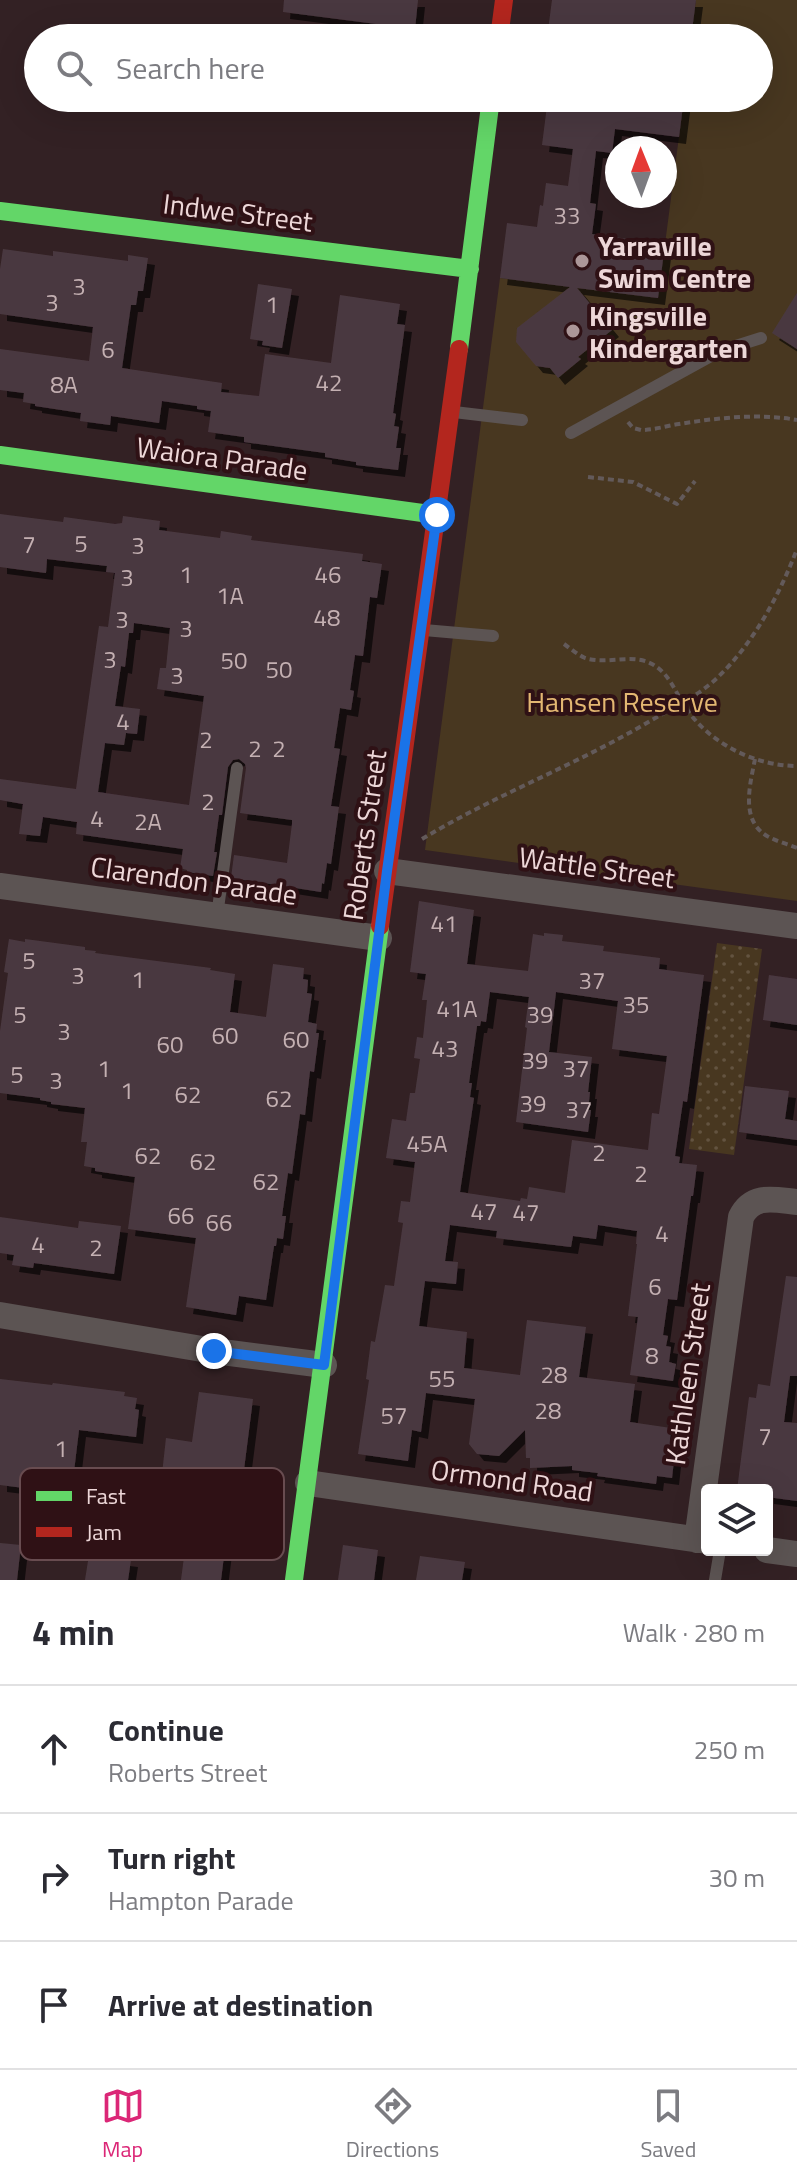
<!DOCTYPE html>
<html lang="en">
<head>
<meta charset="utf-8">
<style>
	:root { --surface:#fff; --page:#f7f7f7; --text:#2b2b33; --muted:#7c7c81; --line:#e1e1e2; --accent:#db2777 }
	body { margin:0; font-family:"Titillium Web",sans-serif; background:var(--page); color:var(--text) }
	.controls { position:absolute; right:24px; bottom:24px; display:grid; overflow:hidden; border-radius:8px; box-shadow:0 8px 32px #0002 }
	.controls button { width:72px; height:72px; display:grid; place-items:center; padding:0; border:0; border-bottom:2px solid var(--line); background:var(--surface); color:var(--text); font:40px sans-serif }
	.compass { position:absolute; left:605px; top:136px; width:72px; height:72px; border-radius:50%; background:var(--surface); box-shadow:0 8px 32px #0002; rotate:359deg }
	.stop { position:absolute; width:24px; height:24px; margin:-18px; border:6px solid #1a73e8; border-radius:50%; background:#fff }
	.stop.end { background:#1a73e8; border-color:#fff; box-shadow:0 2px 8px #0008 }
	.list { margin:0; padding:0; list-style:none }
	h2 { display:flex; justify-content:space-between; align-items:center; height:104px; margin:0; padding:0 32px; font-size:34px }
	h2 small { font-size:26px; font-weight:400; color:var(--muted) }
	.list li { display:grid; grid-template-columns:52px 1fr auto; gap:24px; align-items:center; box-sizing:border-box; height:128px; padding:0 32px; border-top:2px solid var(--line) }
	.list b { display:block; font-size:30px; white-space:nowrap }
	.list p { margin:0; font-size:26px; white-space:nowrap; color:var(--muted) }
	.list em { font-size:26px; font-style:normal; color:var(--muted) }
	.icon { flex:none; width:44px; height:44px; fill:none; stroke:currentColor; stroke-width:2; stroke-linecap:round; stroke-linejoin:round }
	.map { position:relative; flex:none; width:797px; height:1580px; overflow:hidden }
	.search { position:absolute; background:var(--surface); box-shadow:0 8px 32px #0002; left:24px; right:24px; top:24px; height:88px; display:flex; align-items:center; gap:20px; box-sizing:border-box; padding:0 28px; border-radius:44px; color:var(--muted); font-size:30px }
	.sheet { height:488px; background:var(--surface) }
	nav { display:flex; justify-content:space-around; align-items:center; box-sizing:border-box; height:112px; border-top:2px solid var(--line); background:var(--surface); font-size:22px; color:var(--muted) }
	nav a { display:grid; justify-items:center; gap:4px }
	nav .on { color:var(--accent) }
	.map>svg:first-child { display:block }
</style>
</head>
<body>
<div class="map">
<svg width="797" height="1580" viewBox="0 0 797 1580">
	<defs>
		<pattern id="grass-dots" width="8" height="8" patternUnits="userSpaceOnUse" patternTransform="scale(2)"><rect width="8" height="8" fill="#483720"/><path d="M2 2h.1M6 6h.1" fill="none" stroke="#635340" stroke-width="1.8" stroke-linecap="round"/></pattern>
		<filter id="shadow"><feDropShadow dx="7" dy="7" stdDeviation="0" flood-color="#0009"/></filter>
	</defs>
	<rect width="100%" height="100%" fill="#332124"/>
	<path fill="url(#grass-dots)" d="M717,943L762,949L734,1155L689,1149Z"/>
	<path fill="#483720" d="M696,0H797V901L425,850L500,278L658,298L684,98H759V38H691Z"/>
	<path fill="#4a3940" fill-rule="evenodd" filter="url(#shadow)" d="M284,0H418L415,29L283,12Z
		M552,0H696L691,38H547Z
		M548,98H684L679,137L615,129L612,153L596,151L590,203L596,204L592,234L665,244L658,298L577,288L612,330L578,357L581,359L558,378L550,368L536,366L516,342L517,328L570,287L500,278L507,223L537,227L540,205L543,206L546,183L568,186L573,149L542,145Z
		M3,249L53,256V251L128,261V255L148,258L143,291H138L136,305H131L122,368L222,383L221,392L259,396L265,354L331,363L340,295L400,304L397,324L405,325L393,413L396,414L394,426L399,427L396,448H401L398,470L356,465V462L325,457V453L244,442V437L208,432L211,411L197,409V406L162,401L159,423L111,416L110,425L80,421L81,413L35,406V404L23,402L24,393L0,390V349L89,361L93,327L0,314V269Z
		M258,284L292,289L282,348L262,345L263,341L250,339Z
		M797,293V349L772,333Z
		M0,514L63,522L64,517L115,524L122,523L123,516L160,521L159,530L220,538L221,531L252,536L251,540L363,554L362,561L382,564L377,598L370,597L363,656L355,655L350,690L354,691L351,710L340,708L334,748L340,749L331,806L339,807L331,864L327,863L324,884L322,883L321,892L231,878L234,855L287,863L292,824V820L240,813L246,768L245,764L239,759L233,760L228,767L222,815H219L214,852H217L213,876L187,872V870L180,868L183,849L76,834L77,822L43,817L40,836L19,834L23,804L0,800V779L76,789L99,626L108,627L115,573L106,572L107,566L47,559L46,573L0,567ZM134,623L170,628L166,668H160L157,689L204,696L189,805L98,792L105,743L124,745L126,733L137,734L140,709L115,706L121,666L125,667L129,633H133Z
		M419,901L474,910L467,964L528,971L533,934L544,936V933L563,935L562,941L604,946L603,951L660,958L659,969L704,975L687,1102L683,1101L675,1156L680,1157L679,1163L697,1165L693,1196H691L677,1300L668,1299L663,1335L668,1336L666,1346L671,1347L669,1362L676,1364L673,1381L630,1375L638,1317L628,1316L637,1244H636L637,1231L598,1225L596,1239L573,1236L571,1247L496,1238L497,1231L450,1225L445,1261L458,1262L456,1284L425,1281L419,1326L467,1332L464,1368L520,1375L527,1320L586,1327L579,1377L635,1384L630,1422L671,1428L670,1440L680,1442L677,1460H674L672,1478L657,1476L656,1484L597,1476L598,1473L572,1470V1466L530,1468V1458H526L525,1430L499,1456L477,1454L469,1444L475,1399L426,1393L421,1432L412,1430L408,1461L358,1454L369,1380L366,1379L371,1341L375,1342L385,1285L394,1286L403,1223L398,1222L401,1201L410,1202L415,1162L386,1158L392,1119L406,1121L410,1093H415L420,1059L414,1058L417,1037L423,1038L427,1000H422L426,974L410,972ZM490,992L529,997L525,1027L527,1028L516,1122L588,1132L591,1110H588L590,1092H588L592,1057L549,1052L556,992L618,1001L612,1049L667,1056L659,1114L652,1113L648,1150L572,1140L565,1193L529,1187L527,1199L521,1198L520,1201L460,1192L474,1098L470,1097L472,1083H469L477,1026H480L481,1021L486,1022Z
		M9,939L25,942V939L85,947V950L96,951L95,953L211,968L210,970L235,974L230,1012L266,1017L273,964L304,968L303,979L308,980L307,993L312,994L308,1022L317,1024L316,1033H319L314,1072L310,1071L305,1115L300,1114L292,1174L288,1173L282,1216H286L283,1239L277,1238L276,1246H274L266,1300L239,1296L236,1315L186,1307L196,1238L128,1229L135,1177L95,1171V1168L84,1166L87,1142H81L85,1108L51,1104V1102L40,1100V1098L0,1093V1031L8,973L4,972Z
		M769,975L797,979V1025L763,1020Z
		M745,1086L789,1091L785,1119L797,1121V1140L739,1132Z
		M0,1217L78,1228L79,1221L121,1226L114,1274L34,1263L33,1268L12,1265L14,1255L0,1253Z
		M786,1276L797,1277V1376H790L784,1422L797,1423V1501L767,1497V1490H737L749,1397L756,1398L758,1384L770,1386Z
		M0,1379L52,1385L53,1383L84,1387L125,1392L124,1396L137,1398L135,1409L139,1410L136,1437L79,1430L69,1513L37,1509L40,1490L0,1485Z
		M199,1392L253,1399L241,1493H239L235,1525L228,1524L221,1580H181L192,1496L160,1492L166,1438L192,1442Z
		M0,1543L21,1545L17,1580H0Z
		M343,1545L378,1550L374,1580H338Z
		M89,1555L131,1560L128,1580H85Z
		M420,1556L465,1562L462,1580H416Z"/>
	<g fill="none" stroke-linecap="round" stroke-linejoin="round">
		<path stroke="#635a5a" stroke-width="4" stroke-dasharray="6 4" stroke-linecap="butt" d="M628,422L633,428L641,430C654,430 666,426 679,424C717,418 758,413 797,420
			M588,477L633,482L677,504L695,481
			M564,644C571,649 578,655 585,658C607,665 632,653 652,664C670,674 675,692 686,708C709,743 755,766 797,766
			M755,759C750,785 740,820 767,836C776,841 787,844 797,848
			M422,839C495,795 576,765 650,721C673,708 698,696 717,678C753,644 779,596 797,549"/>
		<path stroke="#5c5453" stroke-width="12" d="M454,412L522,420
			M571,433L720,351L761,338
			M424,630L493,636
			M217,916L237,768
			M715,1580L720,1550"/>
		<path stroke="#5c5453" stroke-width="26" d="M387,871L797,926
			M0,886L379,938
			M0,1315L214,1351L324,1365
			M308,1483L707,1541
			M697,1540L741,1217C753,1193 775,1200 797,1202
			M767,1550L797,1554"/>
		<path stroke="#63d668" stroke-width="18" d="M0,211L470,269
			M459,349L491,98
			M0,455L437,515
			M294,1580L380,926"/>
		<path stroke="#b3261e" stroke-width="18" d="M499,38L504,0
			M380,926L459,349"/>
	</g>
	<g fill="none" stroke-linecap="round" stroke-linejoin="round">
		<path stroke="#1a73e8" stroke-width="10" d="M214,1351L324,1365L387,871L437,515"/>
	</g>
	<g fill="#ac9799" stroke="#2f1115" stroke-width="3">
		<circle cx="582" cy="261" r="8"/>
		<circle cx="573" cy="331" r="8"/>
	</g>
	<g text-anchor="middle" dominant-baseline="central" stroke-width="8" stroke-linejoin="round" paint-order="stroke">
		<g font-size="24" fill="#c4b0b2">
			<text x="567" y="215">33</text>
			<text x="79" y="286">3</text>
			<text x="52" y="302">3</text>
			<text x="272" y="304">1</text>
			<text x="108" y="349">6</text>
			<text x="329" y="382">42</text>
			<text x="64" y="384">8A</text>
			<text x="81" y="543">5</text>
			<text x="29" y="544">7</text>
			<text x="138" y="545">3</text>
			<text x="186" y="574">1</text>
			<text x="328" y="574">46</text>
			<text x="127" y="577">3</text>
			<text x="230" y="595">1A</text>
			<text x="327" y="617">48</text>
			<text x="122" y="619">3</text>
			<text x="186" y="628">3</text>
			<text x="110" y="659">3</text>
			<text x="234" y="660">50</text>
			<text x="279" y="669">50</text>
			<text x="177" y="675">3</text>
			<text x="123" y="721">4</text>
			<text x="206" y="739">2</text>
			<text x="255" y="748">2</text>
			<text x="279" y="748">2</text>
			<text x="208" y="801">2</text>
			<text x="97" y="818">4</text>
			<text x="148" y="821">2A</text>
			<text x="444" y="923">41</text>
			<text x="29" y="960">5</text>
			<text x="78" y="975">3</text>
			<text x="138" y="979">1</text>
			<text x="592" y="980">37</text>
			<text x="636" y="1004">35</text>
			<text x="457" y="1008">41A</text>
			<text x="20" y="1014">5</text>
			<text x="540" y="1014">39</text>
			<text x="64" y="1031">3</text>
			<text x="225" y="1035">60</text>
			<text x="296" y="1039">60</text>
			<text x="170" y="1044">60</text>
			<text x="445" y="1048">43</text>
			<text x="535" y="1060">39</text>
			<text x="104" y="1068">1</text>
			<text x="576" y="1068">37</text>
			<text x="17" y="1074">5</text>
			<text x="56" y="1080">3</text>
			<text x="127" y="1090">1</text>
			<text x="188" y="1094">62</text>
			<text x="279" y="1098">62</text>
			<text x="533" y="1103">39</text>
			<text x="579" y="1109">37</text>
			<text x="427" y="1143">45A</text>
			<text x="599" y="1152">2</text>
			<text x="148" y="1155">62</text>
			<text x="203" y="1161">62</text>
			<text x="641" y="1173">2</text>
			<text x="266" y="1181">62</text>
			<text x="484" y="1211">47</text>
			<text x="526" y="1212">47</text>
			<text x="181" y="1215">66</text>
			<text x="219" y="1222">66</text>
			<text x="662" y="1233">4</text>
			<text x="38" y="1244">4</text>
			<text x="96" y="1247">2</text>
			<text x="655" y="1286">6</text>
			<text x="652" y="1355">8</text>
			<text x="554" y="1374">28</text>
			<text x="442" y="1378">55</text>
			<text x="548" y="1410">28</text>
			<text x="394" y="1415">57</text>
			<text x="765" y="1436">7</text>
			<text x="61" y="1448">1</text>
		</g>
		<g font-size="28" fill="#edd7d8" stroke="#2f1115">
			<text transform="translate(238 212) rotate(7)">Indwe Street</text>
			<text transform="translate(222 458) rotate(8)">Waiora Parade</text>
			<text transform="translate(364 835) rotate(-82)">Roberts Street</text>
			<text transform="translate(597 867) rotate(8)">Wattle Street</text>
			<text transform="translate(194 880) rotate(8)">Clarendon Parade</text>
			<text transform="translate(687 1374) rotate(-82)">Kathleen Street</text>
			<text transform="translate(512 1480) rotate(8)">Ormond Road</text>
		</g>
		<g font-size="28" font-weight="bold" fill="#edd7d8" stroke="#2f1115" text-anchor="start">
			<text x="598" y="245">Yarraville<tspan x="598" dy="32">Swim Centre</tspan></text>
			<text x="589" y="315">Kingsville<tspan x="589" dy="32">Kindergarten</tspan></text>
		</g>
		<g font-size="28" fill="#e3b772" stroke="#2f1115">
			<text x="622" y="701">Hansen Reserve</text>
		</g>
	</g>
	<rect x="20" y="1468" width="264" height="92" rx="12" fill="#2f1115" stroke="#684c50" stroke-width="2"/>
	<rect x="36" y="1491" width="36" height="10" fill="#63d668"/>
	<rect x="36" y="1527" width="36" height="10" fill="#b3261e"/>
	<g font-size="22" fill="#edd7d8">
		<text x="86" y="1504">Fast</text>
		<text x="86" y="1540">Jam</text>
	</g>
</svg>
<div class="controls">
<button><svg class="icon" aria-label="layers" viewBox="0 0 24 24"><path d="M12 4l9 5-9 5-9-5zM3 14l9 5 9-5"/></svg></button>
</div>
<svg class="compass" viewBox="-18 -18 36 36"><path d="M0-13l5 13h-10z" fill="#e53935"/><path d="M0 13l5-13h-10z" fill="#7c7c81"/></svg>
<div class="stop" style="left:437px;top:515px"></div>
<div class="stop end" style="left:214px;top:1351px"></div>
<div class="search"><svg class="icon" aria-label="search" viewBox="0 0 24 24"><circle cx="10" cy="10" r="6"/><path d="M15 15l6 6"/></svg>Search here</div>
</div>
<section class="sheet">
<h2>4 min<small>Walk · 280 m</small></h2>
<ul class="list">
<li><svg class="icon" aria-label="ahead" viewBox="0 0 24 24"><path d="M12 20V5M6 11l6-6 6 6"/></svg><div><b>Continue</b><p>Roberts Street</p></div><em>250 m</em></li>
<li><svg class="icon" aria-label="right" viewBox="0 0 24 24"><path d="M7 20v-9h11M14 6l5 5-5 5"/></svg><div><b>Turn right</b><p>Hampton Parade</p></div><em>30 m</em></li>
<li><svg class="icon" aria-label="arrive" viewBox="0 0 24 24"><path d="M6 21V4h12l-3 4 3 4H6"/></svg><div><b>Arrive at destination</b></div></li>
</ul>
</section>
<nav>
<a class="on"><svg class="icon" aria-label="map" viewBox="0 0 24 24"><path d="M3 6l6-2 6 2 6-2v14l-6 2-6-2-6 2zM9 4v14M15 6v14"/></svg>Map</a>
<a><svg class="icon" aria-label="directions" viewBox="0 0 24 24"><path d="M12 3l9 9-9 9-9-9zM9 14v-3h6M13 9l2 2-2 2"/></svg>Directions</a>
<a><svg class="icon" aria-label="saved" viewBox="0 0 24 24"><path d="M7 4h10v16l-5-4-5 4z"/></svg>Saved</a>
</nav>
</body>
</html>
